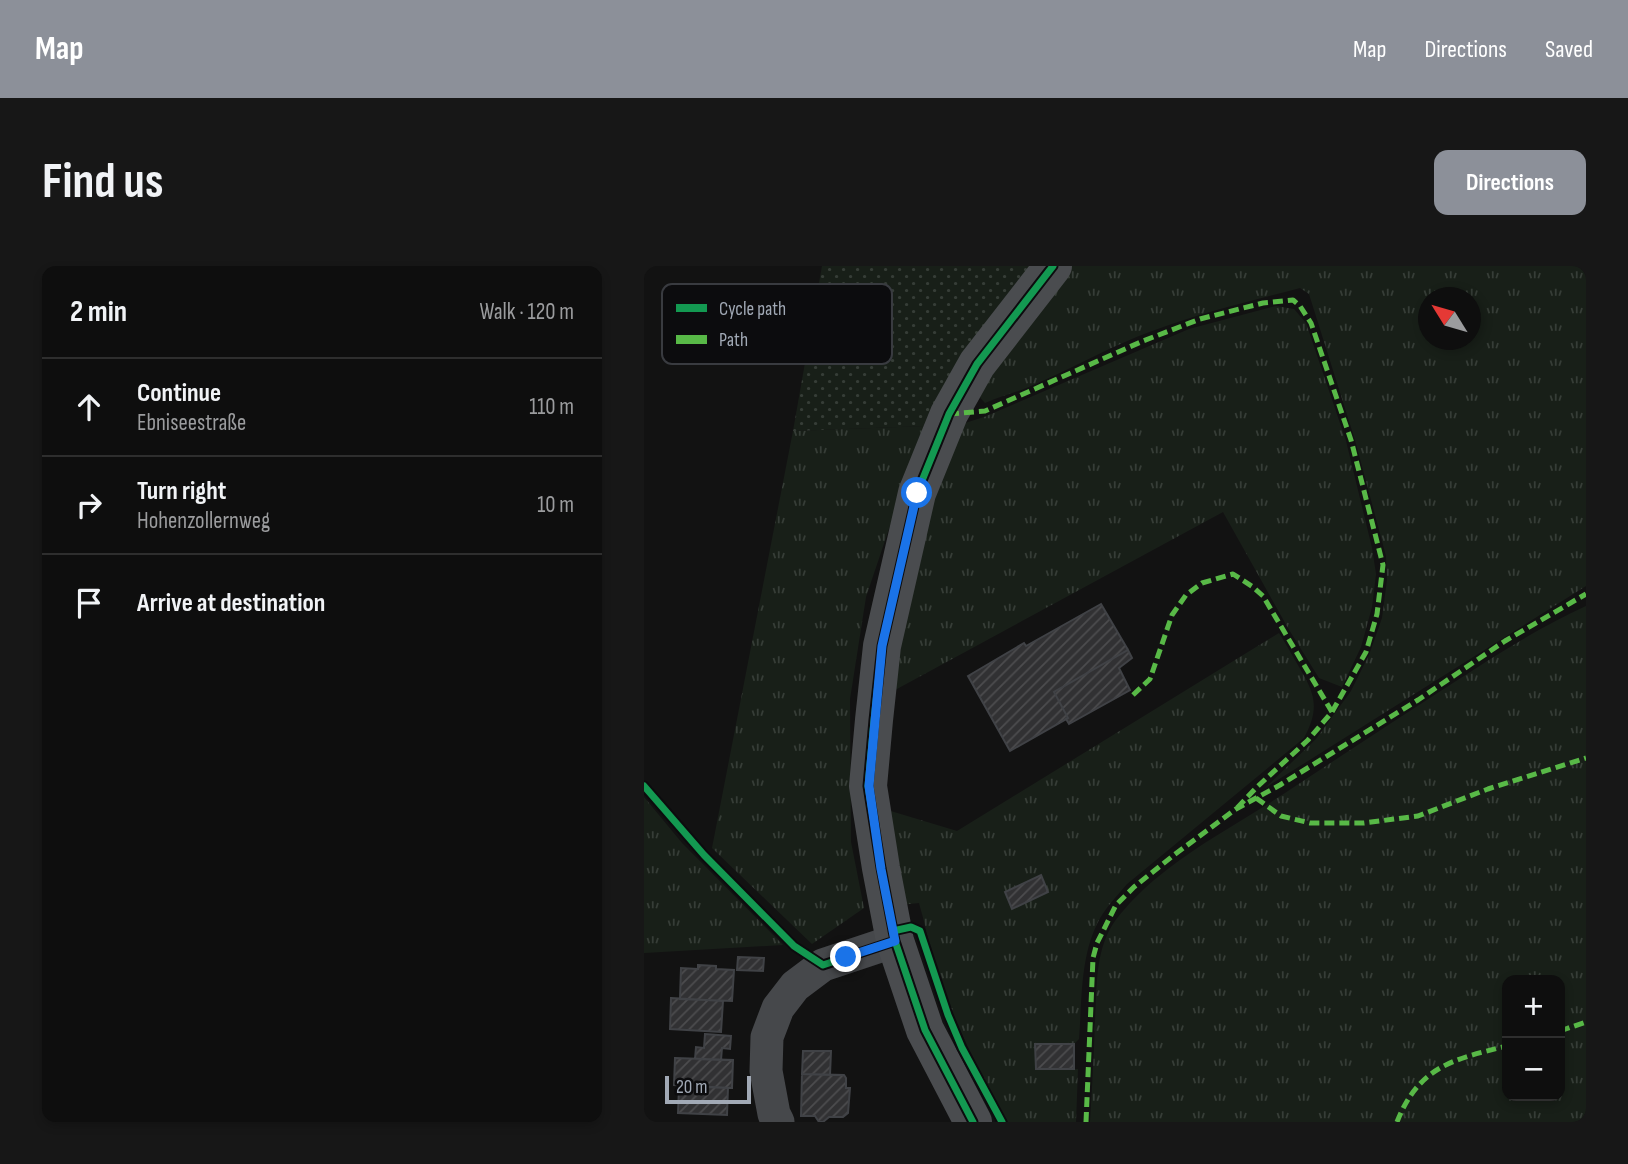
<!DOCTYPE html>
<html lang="en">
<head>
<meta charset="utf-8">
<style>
	:root { --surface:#0e0e0e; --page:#171717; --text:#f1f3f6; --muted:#9b9c9e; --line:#2e2e2e; --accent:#8c9099 }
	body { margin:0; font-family:"Sofia Sans Condensed",sans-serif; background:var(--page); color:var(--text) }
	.controls { position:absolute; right:21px; bottom:21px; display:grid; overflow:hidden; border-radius:14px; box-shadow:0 4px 10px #0003 }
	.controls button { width:63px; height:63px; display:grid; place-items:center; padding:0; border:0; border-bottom:2px solid var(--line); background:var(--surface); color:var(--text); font:35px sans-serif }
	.compass { position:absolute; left:774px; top:21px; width:63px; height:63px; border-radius:50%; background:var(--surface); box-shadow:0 4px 10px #0003; rotate:307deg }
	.scale { position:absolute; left:21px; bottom:18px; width:86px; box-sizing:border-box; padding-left:7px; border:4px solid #a1a9b5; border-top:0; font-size:19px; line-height:24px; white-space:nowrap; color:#a1a9b5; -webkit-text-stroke:5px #0c0c0e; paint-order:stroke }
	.stop { position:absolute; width:21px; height:21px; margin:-16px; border:5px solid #1a73e8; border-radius:50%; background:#fff }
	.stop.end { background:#1a73e8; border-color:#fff; box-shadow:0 2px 7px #0008 }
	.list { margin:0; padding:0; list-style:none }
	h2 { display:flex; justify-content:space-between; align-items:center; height:91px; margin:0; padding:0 28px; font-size:30px }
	h2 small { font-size:23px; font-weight:400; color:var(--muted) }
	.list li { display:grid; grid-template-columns:46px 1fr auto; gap:21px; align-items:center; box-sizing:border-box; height:98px; padding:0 28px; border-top:2px solid var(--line) }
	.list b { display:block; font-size:26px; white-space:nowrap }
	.list p { margin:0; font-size:23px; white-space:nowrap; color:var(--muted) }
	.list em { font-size:23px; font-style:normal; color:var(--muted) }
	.icon { flex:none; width:38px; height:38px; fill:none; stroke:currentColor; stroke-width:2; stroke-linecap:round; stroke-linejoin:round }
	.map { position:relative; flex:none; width:942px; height:856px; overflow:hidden; border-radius:14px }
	header { display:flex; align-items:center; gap:42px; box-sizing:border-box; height:98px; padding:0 35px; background:var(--accent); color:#fff }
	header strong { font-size:33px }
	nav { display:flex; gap:38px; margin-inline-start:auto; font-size:24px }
	.intro { display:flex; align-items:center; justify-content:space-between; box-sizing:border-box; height:168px; padding:0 42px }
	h1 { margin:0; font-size:49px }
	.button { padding:18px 32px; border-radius:14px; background:var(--accent); color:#fff; font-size:24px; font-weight:700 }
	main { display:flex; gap:42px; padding:0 42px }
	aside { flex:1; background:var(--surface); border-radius:14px; box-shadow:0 4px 10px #0003 }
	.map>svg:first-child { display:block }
</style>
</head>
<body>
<header>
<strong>Map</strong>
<nav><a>Map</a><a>Directions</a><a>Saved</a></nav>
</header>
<div class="intro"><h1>Find us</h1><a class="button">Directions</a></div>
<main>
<aside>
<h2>2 min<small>Walk · 120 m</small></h2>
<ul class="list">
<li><svg class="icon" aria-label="ahead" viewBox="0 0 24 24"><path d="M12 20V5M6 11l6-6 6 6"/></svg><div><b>Continue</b><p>Ebniseestraße</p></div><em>110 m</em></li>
<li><svg class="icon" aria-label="right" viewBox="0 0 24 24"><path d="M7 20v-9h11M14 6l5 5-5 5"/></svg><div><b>Turn right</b><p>Hohenzollernweg</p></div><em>10 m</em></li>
<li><svg class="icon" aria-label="arrive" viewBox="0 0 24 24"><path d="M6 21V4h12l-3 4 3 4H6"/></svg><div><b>Arrive at destination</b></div></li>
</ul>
</aside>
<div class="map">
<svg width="942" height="856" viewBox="0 0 942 856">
	<defs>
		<pattern id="grass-tufts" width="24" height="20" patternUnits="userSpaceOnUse" patternTransform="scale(1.75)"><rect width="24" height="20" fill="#181f18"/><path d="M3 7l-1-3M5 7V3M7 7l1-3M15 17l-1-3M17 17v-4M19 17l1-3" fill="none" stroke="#363d37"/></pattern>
		<pattern id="park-dots" width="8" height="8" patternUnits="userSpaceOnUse" patternTransform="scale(1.75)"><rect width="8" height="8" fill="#181f18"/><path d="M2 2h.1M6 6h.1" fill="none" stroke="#363d37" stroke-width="1.8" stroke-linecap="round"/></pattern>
		<pattern id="building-hatch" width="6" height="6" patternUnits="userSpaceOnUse" patternTransform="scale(1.75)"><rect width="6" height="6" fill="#313133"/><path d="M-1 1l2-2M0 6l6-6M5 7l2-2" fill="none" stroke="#4c4c4e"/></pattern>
	</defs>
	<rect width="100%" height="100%" fill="#121212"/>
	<path fill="url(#grass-tufts)" fill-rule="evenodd" d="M422,0H942V320L621,522L672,473L707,425L725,389L738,352L743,314L742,290L711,174L665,28L656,22C606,35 556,47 508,65C469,79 433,100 396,116C378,125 360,129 341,137L332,127ZM785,32H827V74H785Z
		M632,40L650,43L662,57L702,175L728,282L732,308L728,341L717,381L698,421L675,412L644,362L579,246L240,430L267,288L318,158L340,151L545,63Z
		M282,160L259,221L222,331L206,433L207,576L220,642L168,678L68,582L149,165Z
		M942,340V856H446C448,822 450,789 451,755C453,727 451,694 464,667C469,656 478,646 486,637C530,590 588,562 641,527C697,490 753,453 809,417C852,389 896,361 942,340ZM863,714H916V830H863Z
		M635,367C642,378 648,389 655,401C671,428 676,442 660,472L483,618C472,631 460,643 453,658C436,693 438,735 435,773L430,778L391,779L392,803H434L432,856H364C335,806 309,755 291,699C285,679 281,657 275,637L255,639L240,543L313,565Z
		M0,531L38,577L139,679L0,687Z"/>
	<path fill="url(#park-dots)" d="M178,0H387L282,160L149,165Z"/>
	<path fill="url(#building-hatch)" stroke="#404246" stroke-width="2" d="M457,338L484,384L410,426L424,452L366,485L324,410L380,377L382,380Z
		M484,384L488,392L475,402L486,424L425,458L422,453L424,452L410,426Z
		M397,609L404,626L368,643L361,626Z
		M94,691L120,692L119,705L93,704Z
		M54,699L72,700V703L90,704L88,735L36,733L37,702L54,703Z
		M27,732L79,735L77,766L26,763Z
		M61,768L87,770L86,783L78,782L77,794L51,793L52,781L60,782Z
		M391,778H430V803H392Z
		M159,785H187L186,809L158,808Z
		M31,792L89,794L88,822L30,819Z
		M158,808L200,809L202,812V822H206L204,847L199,851H185L179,856H175L171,850H157Z
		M35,820L84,822L83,849L34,847Z"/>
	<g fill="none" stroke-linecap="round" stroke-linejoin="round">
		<path stroke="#46484b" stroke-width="33" d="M134,856L130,848L122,805L123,771L134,742L151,720L179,699L251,675"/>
		<path stroke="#4a4c4f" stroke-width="38" d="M329,856L281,764L251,675L237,602L224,520L230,454L238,380L273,227L305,148L333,98L409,0"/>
		<path stroke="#58b947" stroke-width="5" stroke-dasharray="10 5" stroke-linecap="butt" d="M305,148L341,145L499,75L556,53L619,37L649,34L656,40L667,57L707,174L739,299L733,348L722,386L688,446L664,474L613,521L592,543
			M489,429L506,413L528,349L542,329L558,317L589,308L609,321L619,330L688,446
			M612,532L637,550L666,557H720L774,550L844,523L942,492
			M916,765L942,756
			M442,856L449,692L453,677L472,639L490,621L530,589L592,543L636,519L774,434L861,375L942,328
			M753,856C775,800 810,793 863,780"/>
		<defs>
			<path id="cycleway" d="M0,520L60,589L150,680L179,699L251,675
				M249,665L267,661L276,665L304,749L318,782L358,856
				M329,856L281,764L251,675L237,602L224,520L230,454L238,380L273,227L305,148L333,98L409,0"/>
		</defs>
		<use href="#cycleway" stroke="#0c0c0e" stroke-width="11"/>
		<use href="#cycleway" stroke="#139951" stroke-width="7"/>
	</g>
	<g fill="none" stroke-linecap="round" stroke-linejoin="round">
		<path stroke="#1a73e8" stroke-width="9" d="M202,691L251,675L237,603L225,520L238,380L273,227"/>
	</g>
	<rect x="18" y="18" width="230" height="80" rx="10" fill="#0c0c0e" stroke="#393b40" stroke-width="2"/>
	<rect x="32" y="38" width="31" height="8" fill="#139951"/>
	<rect x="32" y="69" width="31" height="9" fill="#58b947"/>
	<g font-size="19" fill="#a1a9b5">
		<text x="75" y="49">Cycle path</text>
		<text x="75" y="80">Path</text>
	</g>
</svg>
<div class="controls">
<button>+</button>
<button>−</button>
</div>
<svg class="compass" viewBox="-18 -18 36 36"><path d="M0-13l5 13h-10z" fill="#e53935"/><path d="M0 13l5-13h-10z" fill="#9b9c9e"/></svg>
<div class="scale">20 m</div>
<div class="stop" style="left:273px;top:227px"></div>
<div class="stop end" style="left:202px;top:691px"></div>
</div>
</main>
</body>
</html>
